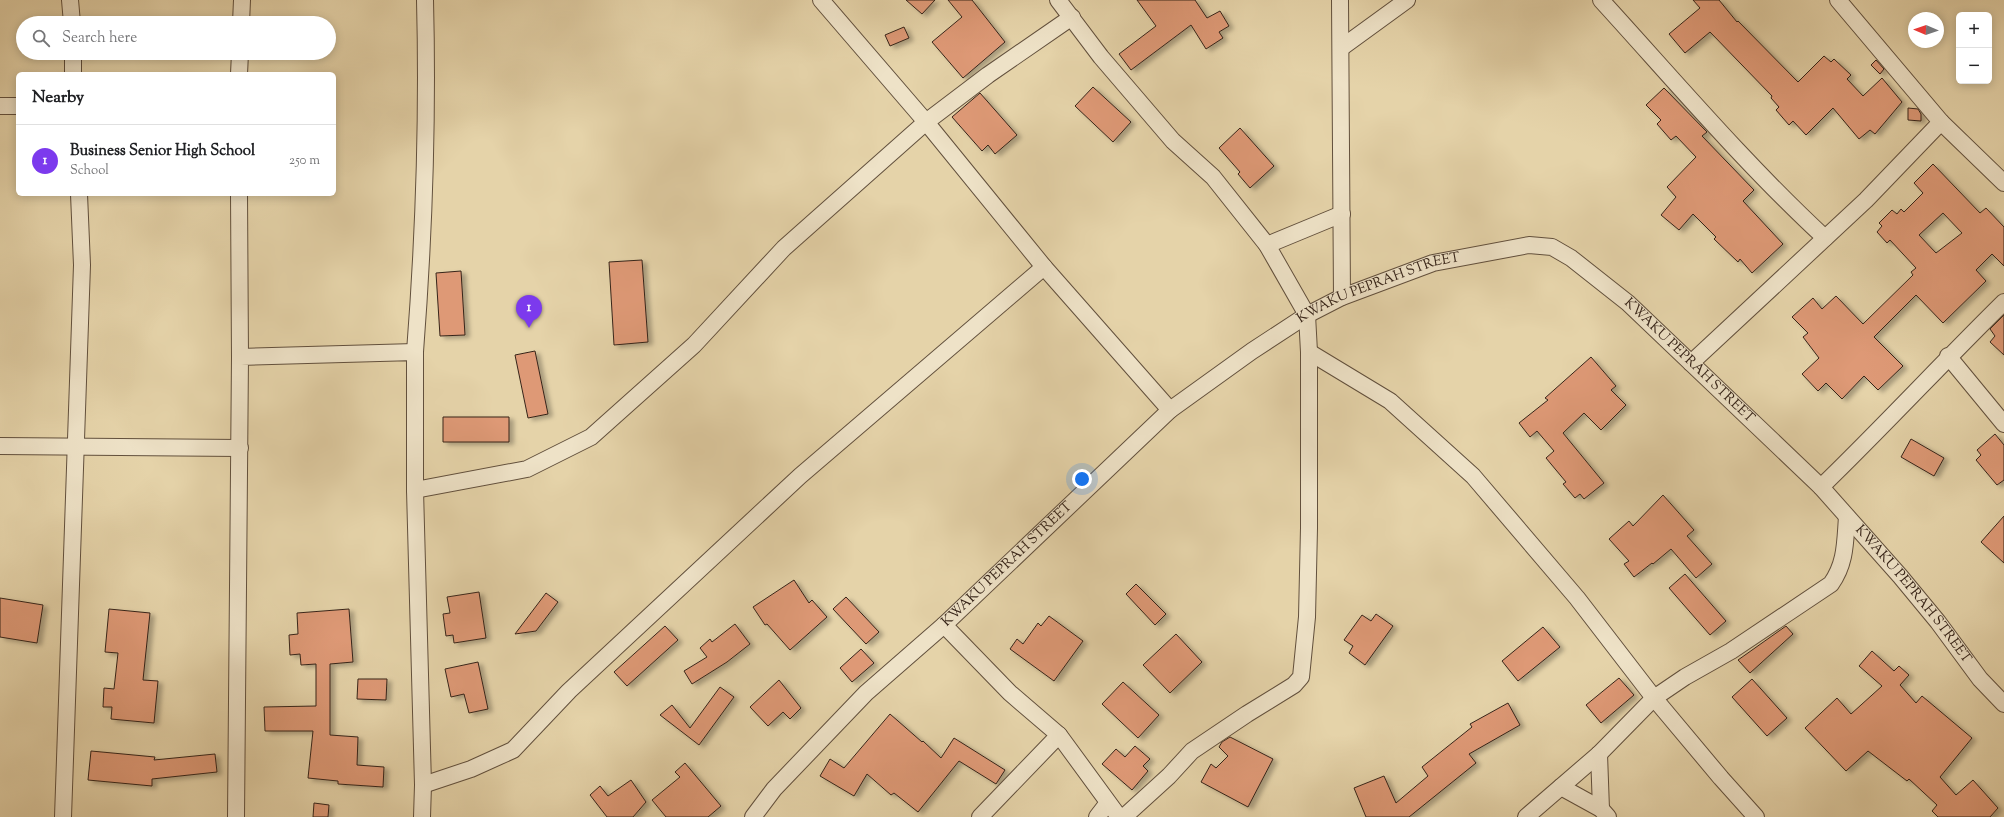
<!DOCTYPE html>
<html lang="en">
<head>
<meta charset="utf-8">
<style>
	:root { --surface:#fff; --page:#f2f2f2; --text:#202124; --muted:#757577; --line:#e0e0e0; --accent:#7c3aed }
	body { margin:0; font-family:"Sorts Mill Goudy",serif; background:var(--page); color:var(--text) }
	.controls { position:absolute; right:12px; top:12px; display:grid; overflow:hidden; border-radius:6px; box-shadow:0 2px 10px #0003 }
	.controls button { width:36px; height:36px; display:grid; place-items:center; padding:0; border:0; border-bottom:1px solid var(--line); background:var(--surface); color:var(--text); font:20px sans-serif }
	.compass { position:absolute; left:1908px; top:12px; width:36px; height:36px; border-radius:50%; background:var(--surface); box-shadow:0 2px 10px #0003; rotate:272deg }
	.you { position:absolute; left:1082px; top:479px; width:14px; height:14px; margin:-10px; border:3px solid #fff; border-radius:50%; background:#1a73e8; box-shadow:0 0 0 6px #1a73e833 }
	.badge { display:grid; place-items:center; width:26px; height:26px; border-radius:50%; background:var(--accent); color:#fff; font-size:13px; font-weight:700 }
	.pin { position:absolute; translate:-50% -33px; filter:drop-shadow(0 1px 2px #0008) }
	.pin::after { content:''; position:absolute; top:21px; width:14px; height:12px; background:inherit; clip-path:polygon(0 0,100% 0,50% 100%) }
	.list { margin:0; padding:0; list-style:none }
	h2 { display:flex; justify-content:space-between; align-items:center; height:52px; margin:0; padding:0 16px; font-size:17px }
	h2 small { font-size:13px; font-weight:400; color:var(--muted) }
	.list li { display:grid; grid-template-columns:26px 1fr auto; gap:12px; align-items:center; box-sizing:border-box; height:72px; padding:0 16px; border-top:1px solid var(--line) }
	.list b { display:block; font-size:15px; white-space:nowrap }
	.list p { margin:0; font-size:13px; white-space:nowrap; color:var(--muted) }
	.list em { font-size:13px; font-style:normal; color:var(--muted) }
	.icon { flex:none; width:22px; height:22px; fill:none; stroke:currentColor; stroke-width:2; stroke-linecap:round; stroke-linejoin:round }
	.map { position:relative; flex:none; width:2004px; height:817px; overflow:hidden }
	.search { position:absolute; background:var(--surface); box-shadow:0 2px 10px #0003; left:16px; top:16px; width:320px; height:44px; display:flex; align-items:center; gap:10px; box-sizing:border-box; padding:0 14px; border-radius:22px; color:var(--muted); font-size:15px }
	.panel { position:absolute; background:var(--surface); box-shadow:0 2px 10px #0003; left:16px; top:72px; width:320px; height:124px; border-radius:6px }
	.map>svg:first-child { display:block }
</style>
</head>
<body>
<div class="map">
<svg width="2004" height="817" viewBox="0 0 2004 817">
	<defs>
		<filter id="shadow"><feDropShadow dx="4.5" dy="2.5" stdDeviation="2" flood-color="#0004"/></filter>
	</defs>
	<rect width="100%" height="100%" fill="#e5d3a9"/>
	<filter id="stains"><feTurbulence type="fractalNoise" baseFrequency=".005" numOctaves="4"/><feColorMatrix values="0 0 0 0 .2 0 0 0 0 .09 0 0 0 0 .02 0 0 0 .5 -.17"/></filter>
	<radialGradient id="worn" r=".72"><stop offset=".6" stop-color="#630" stop-opacity="0"/><stop offset="1" stop-color="#630" stop-opacity=".3"/></radialGradient>
	<path fill="#de9976" stroke="#362419" fill-rule="evenodd" filter="url(#shadow)" d="M906,0H935L922,14Z
		M948,0H972L1005,42L963,78L932,42L962,17Z
		M1137,0H1195L1207,18L1220,11L1229,26L1219,32L1223,38L1206,49L1191,25L1131,70L1119,54L1156,26Z
		M1693,0H1719L1737,22L1738,21L1798,82L1824,56L1831,62L1834,59L1851,75L1847,79L1863,96L1882,78L1902,102L1875,134L1870,130L1859,139L1833,108L1806,135L1793,121L1789,125L1776,110L1779,107L1771,98L1772,96L1710,32L1685,53L1669,34L1700,8Z
		M904,27L909,38L890,46L885,35Z
		M1876,60L1884,69L1880,74L1871,65Z
		M1093,87L1131,122L1113,142L1075,106Z
		M1664,88L1707,132L1702,136L1754,190L1743,201L1783,244L1752,273L1740,259L1738,262L1714,239L1716,237L1693,214L1679,230L1661,215L1676,197L1667,187L1696,157L1676,136L1671,140L1657,124L1661,120L1646,105Z
		M980,93L1017,135L995,154L988,145L982,151L952,117Z
		M1908,108L1918,109L1921,114V121L1908,120Z
		M1240,128L1274,166L1250,188L1238,174L1240,172L1219,148Z
		M1933,164L1980,213L1986,208L2004,227V266L1992,254L1976,270L1986,281L1943,323L1916,295L1874,337L1903,366L1878,390L1864,376L1842,399L1826,383L1818,391L1802,374L1819,358L1803,337L1808,333L1792,317L1813,298L1822,309L1836,296L1863,324L1913,275L1911,272L1916,268L1890,240L1887,243L1877,232L1882,226L1879,223L1892,210L1897,214L1901,209L1904,212L1923,193L1914,183ZM1943,213L1962,233L1936,253L1919,235Z
		M642,260L648,342L614,345L609,262Z
		M461,271L465,335L440,336L436,273Z
		M2004,315V355L1990,342L1995,336L1990,329Z
		M535,351L548,414L528,418L515,355Z
		M1591,357L1616,386L1611,390L1626,405L1601,430L1584,413L1563,433L1604,483L1584,499L1580,494L1575,498L1563,484L1566,482L1546,458L1554,451L1537,431L1530,437L1519,423L1548,400L1545,398Z
		M443,417H509V442H443Z
		M1995,434L2004,445V480L1997,485L1976,460L1981,455L1977,450Z
		M1911,439L1944,458L1934,476L1901,457Z
		M1663,495L1694,530L1687,536L1712,564L1696,578L1671,549L1653,564L1652,563L1634,577L1624,564L1629,561L1609,539L1629,521L1633,526Z
		M2004,516V563L1981,542Z
		M1685,574L1726,621L1710,635L1669,588Z
		M794,580L809,603L812,600L827,617L790,650L767,624L765,625L753,607Z
		M1136,584L1166,614L1155,625L1126,594Z
		M479,592L486,638L454,643L453,635L446,636L443,614L450,613L447,597Z
		M546,593L558,602L536,631L515,634Z
		M846,597L879,632L866,644L833,609Z
		M0,598L43,605L37,643L0,637Z
		M109,609L150,613L143,680L158,681L154,723L111,719L112,707H103L104,688L114,689L118,653L105,652Z
		M349,609L353,662L330,664V735L358,737L357,765L384,767L383,787L338,784V781L308,778L313,731H265L264,707L316,706V664L301,665L300,654L290,655L289,635L298,634L297,613Z
		M1376,614L1393,626L1365,665L1349,653L1353,646L1344,640L1362,615L1371,621Z
		M1049,616L1083,641L1054,681L1010,649L1017,639L1023,644L1038,623L1041,626Z
		M735,624L750,644L727,662L692,684L684,671L707,657L700,648L710,639L712,642Z
		M665,626L678,640L627,686L614,672Z
		M1786,626L1793,634L1750,673L1738,660Z
		M1543,627L1560,647L1518,681L1502,661Z
		M1176,634L1202,662L1170,693L1143,665Z
		M861,649L874,663L852,682L840,668Z
		M1872,651L1894,671L1899,666L1909,675L1900,685L1916,703L1922,696L1972,738L1940,777L1956,795L1973,780L1998,808L1990,817H1938L1932,811L1937,805L1909,779L1907,781L1868,751L1846,771L1805,728L1837,698L1851,714L1882,686L1859,666Z
		M478,662L488,709L469,713L464,694L451,697L445,669Z
		M1619,678L1634,695L1601,723L1586,705Z
		M358,679H387L386,700L357,699Z
		M1752,679L1787,718L1767,736L1732,697Z
		M779,680L801,708L790,719L783,712L768,726L750,707Z
		M1123,682L1159,715L1138,738L1102,704Z
		M720,687L734,697L699,745L660,715L672,705L690,728Z
		M1508,703L1520,725L1469,754L1476,763L1409,817H1366L1354,788L1384,776L1396,803L1428,776L1422,767L1472,727L1470,724Z
		M890,714L922,742L923,741L941,758L954,738L1005,770L996,784L959,761L918,812L894,793L891,795L867,774L854,796L820,776L830,759L844,768Z
		M1230,737L1273,759L1248,807L1201,782L1211,764L1216,768L1228,756L1219,747L1222,742Z
		M1135,746L1150,759L1143,766L1148,771L1132,790L1102,764L1116,749L1125,757Z
		M91,751L155,757L154,760L215,754L217,772L152,779V786L88,780Z
		M685,763L721,806L708,817H666L652,800L680,777L675,772Z
		M631,780L646,802L633,817H607L590,795L600,786L608,796Z
		M314,803L329,805L328,817H313Z"/>
	<g fill="none" stroke-linecap="round" stroke-linejoin="round">
		<defs>
			<g id="street">
				<path d="M70,0L72,23"/>
				<path d="M821,0L926,122L1044,267L1170,410"/>
				<path d="M1058,0L1101,57L1173,141L1213,177L1267,245L1307,315L1309,352V528L1307,617L1301,677L1294,685L1247,714L1192,751L1169,776L1124,817"/>
				<path d="M1340,0L1342,297"/>
				<path d="M1601,0C1674,80 1745,164 1825,238"/>
				<path d="M241,23L242,0"/>
				<path d="M1341,48L1407,0"/>
				<path d="M73,53V74"/>
				<path d="M239,74L240,53"/>
				<path d="M0,106H18"/>
				<path d="M1941,122L2004,183"/>
				<path d="M239,194L240,357"/>
				<path d="M1267,245L1342,214"/>
				<path d="M415,352C424,235 428,117 425,0"/>
				<path d="M1309,352L1390,401L1473,476L1577,598L1654,698L1721,778L1756,817"/>
				<path d="M1948,356L2004,424"/>
				<path d="M1691,363L1866,200L1941,122L1838,0"/>
				<path d="M0,446L240,448"/>
				<path d="M1821,487C1883,427 1942,363 2004,302"/>
				<path d="M415,490L527,469L591,437L694,345L784,248L926,122L988,75L1072,17"/>
				<path d="M944,625L1010,693L1059,735L980,817"/>
				<path d="M1059,735L1119,817"/>
				<path d="M1599,754L1601,809"/>
				<path d="M423,785L471,769L513,750L569,691L800,476L1044,267"/>
				<path d="M1561,787L1601,809L1608,817"/>
				<path d="M63,817L82,265L79,194"/>
				<path d="M236,817L240,357L415,352V490L423,785L422,817"/>
				<path id="s1" d="M753,817L774,789L866,693L944,625L1170,410L1252,351L1307,315L1342,297L1433,263L1529,245L1552,247L1571,258L1628,303L1821,487L1900,576L1938,622L1980,679L2004,704"/>
				<path d="M1097,817L1107,804"/>
				<path d="M1526,817L1599,754L1654,698L1685,677L1731,651L1831,584C1846,563 1845,542 1847,517"/>
			</g>
		</defs>
		<use href="#street" stroke="#62503d" stroke-width="18"/>
		<use href="#street" stroke="#eee2c7" stroke-width="16"/>
	</g>
	<g text-anchor="middle" dominant-baseline="central" stroke-width="3" stroke-linejoin="round" paint-order="stroke">
		<g font-size="14" fill="#362419" stroke="#eee2c7">
			<text stroke="none"><textPath href="#s1" startOffset="827">KWAKU PEPRAH STREET</textPath></text>
			<text stroke="none"><textPath href="#s1" startOffset="1186">KWAKU PEPRAH STREET</textPath></text>
			<text stroke="none"><textPath href="#s1" startOffset="359">KWAKU PEPRAH STREET</textPath></text>
			<text stroke="none"><textPath href="#s1" startOffset="1510">KWAKU PEPRAH STREET</textPath></text>
		</g>
	</g>
	<rect width="100%" height="100%" filter="url(#stains)"/>
	<rect width="100%" height="100%" fill="url(#worn)"/>
</svg>
<div class="controls">
<button>+</button>
<button>−</button>
</div>
<svg class="compass" viewBox="-18 -18 36 36"><path d="M0-13l5 13h-10z" fill="#e53935"/><path d="M0 13l5-13h-10z" fill="#757577"/></svg>
<div class="you"></div>
<div class="pin badge" style="left:529px;top:328px">1</div>
<div class="search"><svg class="icon" aria-label="search" viewBox="0 0 24 24"><circle cx="10" cy="10" r="6"/><path d="M15 15l6 6"/></svg>Search here</div>
<section class="panel">
<h2>Nearby<small></small></h2>
<ul class="list">
<li><span class="badge">1</span><div><b>Business Senior High School</b><p>School</p></div><em>250 m</em></li>
</ul>
</section>
</div>
</body>
</html>
